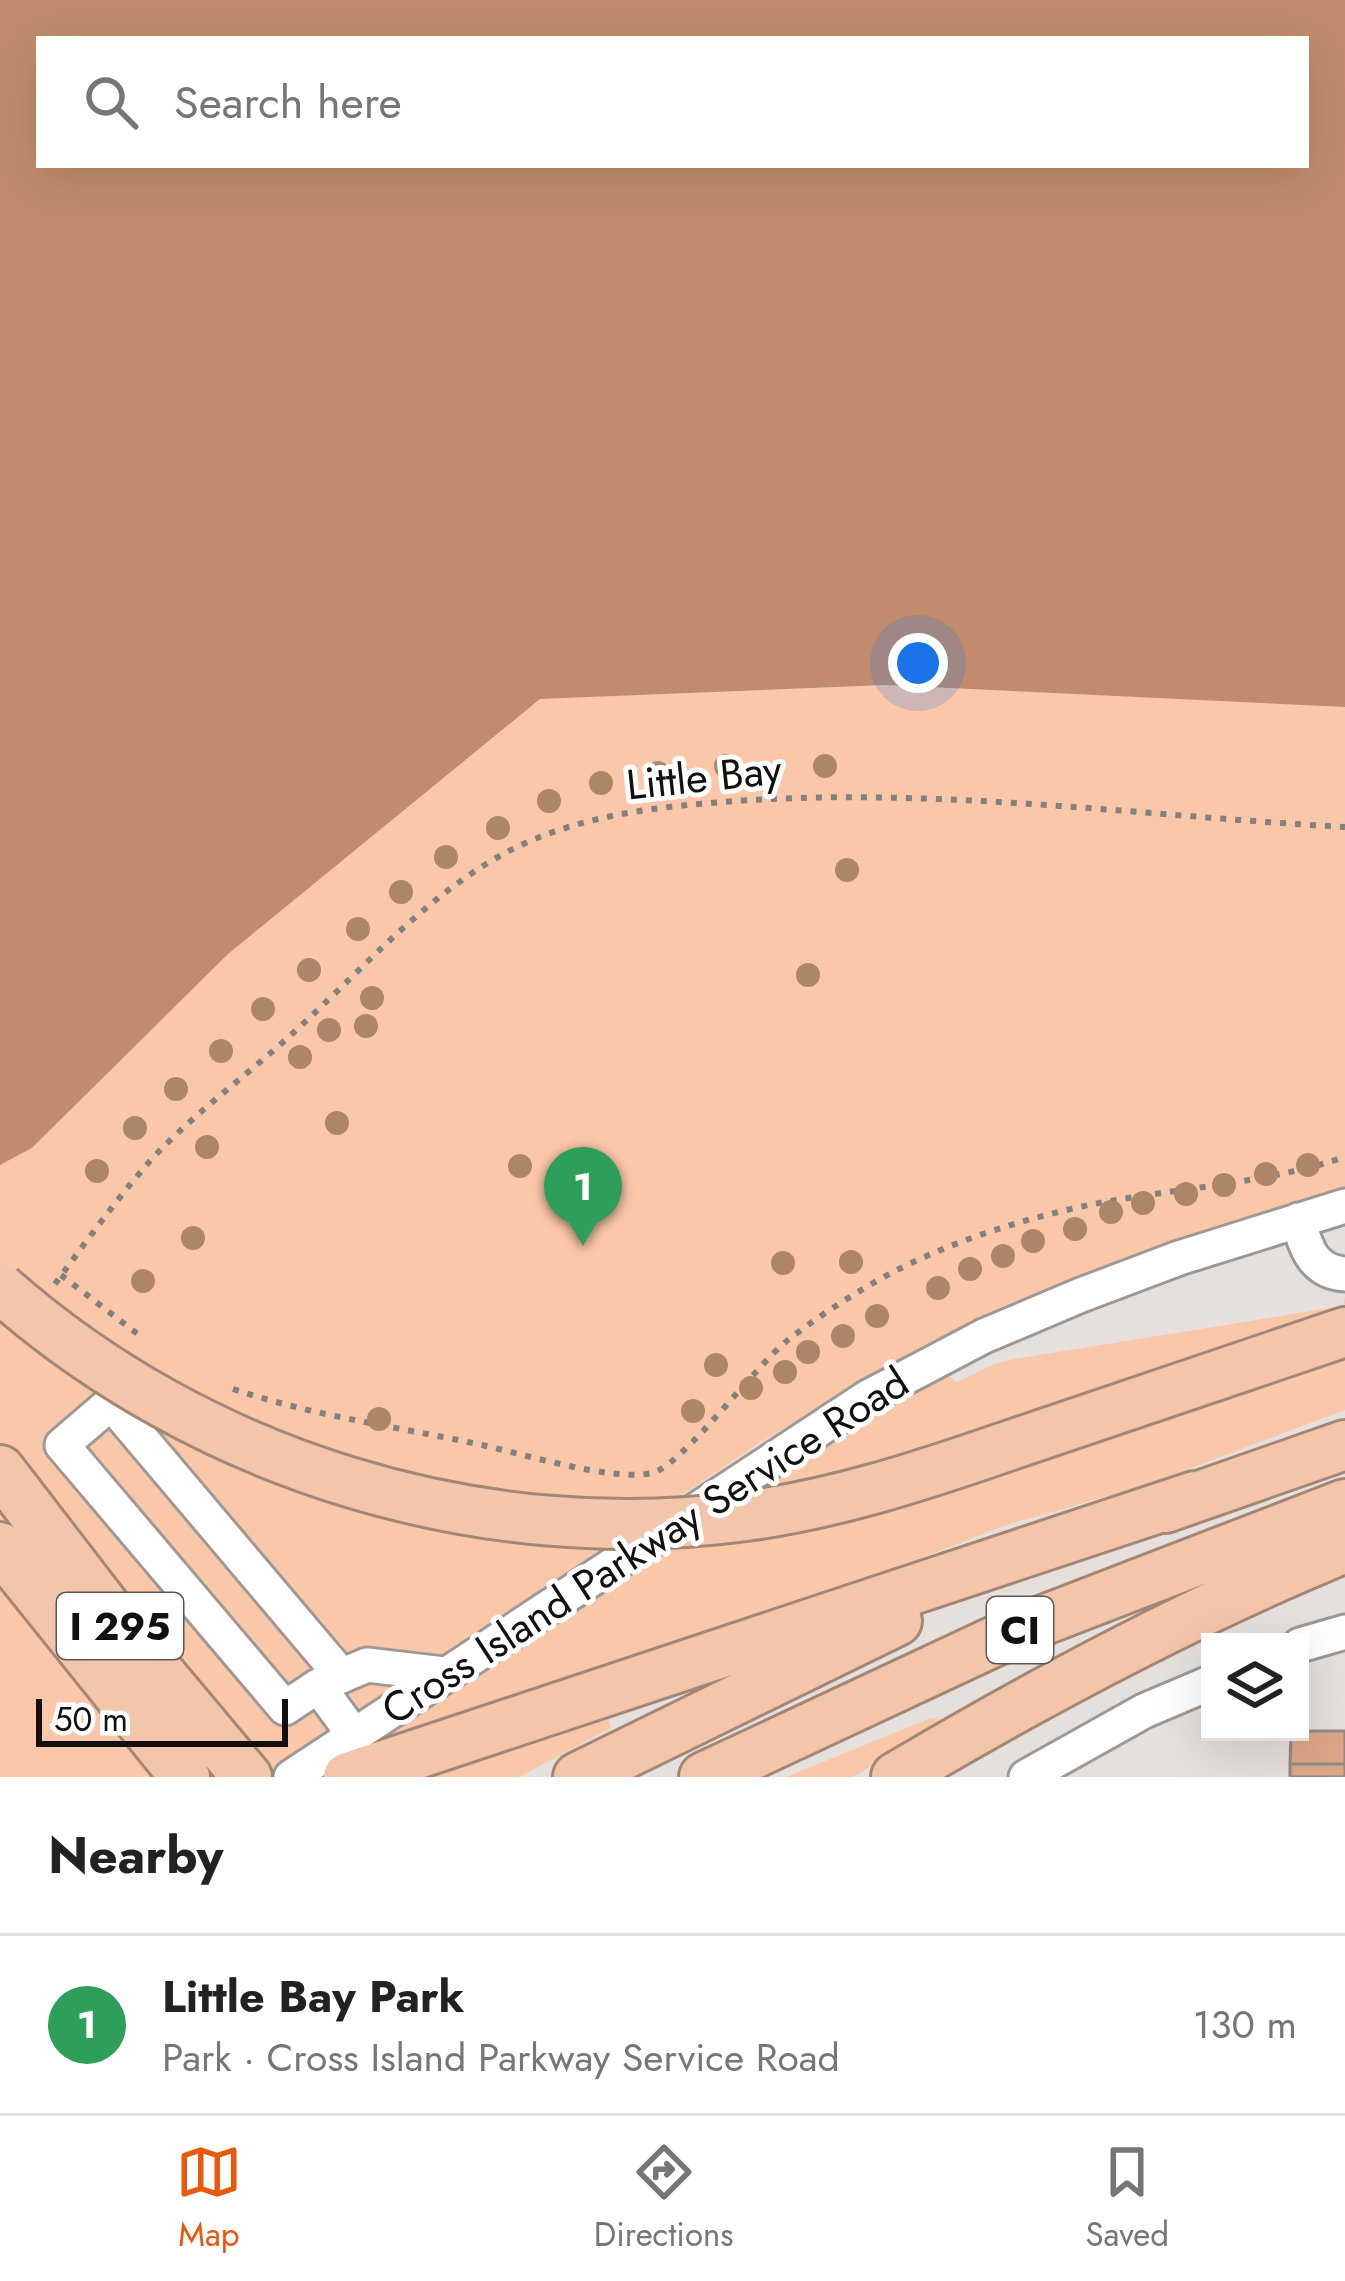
<!DOCTYPE html>
<html lang="en">
<head>
<meta charset="utf-8">
<style>
	:root { --surface:#fff; --page:#f2f2f2; --text:#222; --muted:#767676; --line:#e0e0e0; --accent:#ea580c }
	body { margin:0; font-family:Jost,sans-serif; background:var(--page); color:var(--text) }
	.controls { position:absolute; right:36px; bottom:36px; display:grid; overflow:hidden; border-radius:0px; box-shadow:0 12px 48px #0002 }
	.controls button { width:108px; height:108px; display:grid; place-items:center; padding:0; border:0; border-bottom:3px solid var(--line); background:var(--surface); color:var(--text); font:60px sans-serif }
	.scale { position:absolute; left:36px; bottom:30px; width:252px; box-sizing:border-box; padding-left:12px; border:6px solid #12100f; border-top:0; font-size:33px; line-height:42px; white-space:nowrap; color:#12100f; -webkit-text-stroke:9px #fff; paint-order:stroke }
	.you { position:absolute; left:918px; top:663px; width:42px; height:42px; margin:-30px; border:9px solid #fff; border-radius:50%; background:#1a73e8; box-shadow:0 0 0 18px #1a73e833 }
	.badge { display:grid; place-items:center; width:78px; height:78px; border-radius:50%; background:var(--accent); color:#fff; font-size:39px; font-weight:700 }
	.pin { position:absolute; translate:-50% -99px; filter:drop-shadow(0 3px 6px #0008) }
	.pin::after { content:''; position:absolute; top:63px; width:42px; height:36px; background:inherit; clip-path:polygon(0 0,100% 0,50% 100%) }
	.list { margin:0; padding:0; list-style:none }
	h2 { display:flex; justify-content:space-between; align-items:center; height:156px; margin:0; padding:0 48px; font-size:51px }
	h2 small { font-size:39px; font-weight:400; color:var(--muted) }
	.list li { display:grid; grid-template-columns:78px 1fr auto; gap:36px; align-items:center; box-sizing:border-box; height:180px; padding:0 48px; border-top:3px solid var(--line) }
	.list b { display:block; font-size:45px; white-space:nowrap }
	.list p { margin:0; font-size:39px; white-space:nowrap; color:var(--muted) }
	.list em { font-size:39px; font-style:normal; color:var(--muted) }
	.icon { flex:none; width:66px; height:66px; fill:none; stroke:currentColor; stroke-width:2; stroke-linecap:round; stroke-linejoin:round }
	.map { position:relative; flex:none; width:1345px; height:1777px; overflow:hidden }
	.search { position:absolute; background:var(--surface); box-shadow:0 12px 48px #0002; left:36px; right:36px; top:36px; height:132px; display:flex; align-items:center; gap:30px; box-sizing:border-box; padding:0 42px; border-radius:0px; color:var(--muted); font-size:45px }
	.sheet { height:336px; background:var(--surface) }
	nav { display:flex; justify-content:space-around; align-items:center; box-sizing:border-box; height:168px; border-top:3px solid var(--line); background:var(--surface); font-size:33px; color:var(--muted) }
	nav a { display:grid; justify-items:center; gap:6px }
	nav .on { color:var(--accent) }
	.map>svg:first-child { display:block }
</style>
</head>
<body>
<div class="map">
<svg width="1345" height="1777" viewBox="0 0 1345 1777">
	<rect width="100%" height="100%" fill="#e6e0dc"/>
	<path fill="#fbc7a9" d="M885,685L1345,707V1188L1209,1231L1056,1285L927,1344L761,1442L260,1777H0V1165L33,1148L227,954L540,699Z
		M1345,1297V1311L990,1427L1345,1357V1410L1146,1485L1004,1526L846,1587L362,1755L370,1744L856,1421L945,1374L957,1382L994,1364L1014,1359L1343,1306Z
		M603,1703L611,1728L519,1777H385Z
		M931,1718L950,1720L853,1777H786Z"/>
	<path fill="#c08c6d" fill-rule="evenodd" d="M0,0H1345V707L885,685L540,699L228,954L32,1148L0,1165ZM39,39H1306V165H39Z"/>
	<path fill="#dda787" stroke="#908a87" stroke-width="3" d="M1300,1731H1345V1764H1290L1291,1732Z
		M1290,1764H1345V1777H1290Z"/>
	<g fill="none" stroke-linecap="round" stroke-linejoin="round">
		<defs>
			<path id="minor" d="M1298,1220C1306,1248 1313,1272 1345,1274
				M1300,1645L1345,1632
				M340,1674L111,1403L62,1445L285,1708L318,1686L354,1735
				M320,1685L367,1665L444,1674
				M291,1777L868,1397L984,1336L1081,1295L1179,1258L1345,1206
				M1026,1777L1144,1711L1210,1683"/>
			<path id="highway" d="M1002,1448L1345,1332
				M0,1470L117,1622L247,1777
				M1165,1508L1345,1445
				M0,1547L185,1777
				M348,1777L1195,1496
				M578,1777L897,1621
				M704,1777L1023,1628L1345,1504
				M896,1777C1041,1691 1189,1612 1345,1548"/>
		</defs>
		<use href="#minor" stroke="#9e9894" stroke-width="39"/>
		<use href="#highway" stroke="#a48675" stroke-width="54"/>
		<path stroke="#84807e" stroke-width="6" stroke-dasharray="6 9" stroke-linecap="butt" d="M61,1275L144,1339
			M55,1284C85,1243 116,1200 150,1161C193,1114 245,1077 292,1034C357,975 416,906 491,861C566,816 652,807 736,801C940,787 1142,816 1345,827
			M233,1389C313,1416 399,1427 482,1445C523,1454 614,1482 652,1473C682,1466 755,1366 788,1340C811,1322 838,1304 863,1289C932,1247 1016,1220 1094,1204C1177,1188 1264,1184 1345,1157"/>
		<use href="#minor" stroke="#fff" stroke-width="33"/>
		<use href="#highway" stroke="#f3c6ac" stroke-width="48"/>
		<defs>
			<path id="highway-bridge" d="M0,1288C200,1465 481,1552 746,1516C834,1504 918,1477 1002,1448"/>
		</defs>
		<use href="#highway-bridge" stroke="#a48675" stroke-width="54" stroke-linecap="butt"/>
		<use href="#highway-bridge" stroke="#f3c6ac" stroke-width="48"/>
	</g>
	<g fill="#ac8667">
		<circle cx="726" cy="766" r="12"/>
		<circle cx="825" cy="766" r="12"/>
		<circle cx="658" cy="773" r="12"/>
		<circle cx="601" cy="783" r="12"/>
		<circle cx="549" cy="801" r="12"/>
		<circle cx="498" cy="828" r="12"/>
		<circle cx="446" cy="857" r="12"/>
		<circle cx="847" cy="870" r="12"/>
		<circle cx="401" cy="892" r="12"/>
		<circle cx="358" cy="929" r="12"/>
		<circle cx="309" cy="970" r="12"/>
		<circle cx="808" cy="975" r="12"/>
		<circle cx="372" cy="998" r="12"/>
		<circle cx="263" cy="1009" r="12"/>
		<circle cx="366" cy="1026" r="12"/>
		<circle cx="329" cy="1030" r="12"/>
		<circle cx="221" cy="1051" r="12"/>
		<circle cx="300" cy="1057" r="12"/>
		<circle cx="176" cy="1089" r="12"/>
		<circle cx="337" cy="1123" r="12"/>
		<circle cx="135" cy="1128" r="12"/>
		<circle cx="207" cy="1147" r="12"/>
		<circle cx="1308" cy="1165" r="12"/>
		<circle cx="520" cy="1166" r="12"/>
		<circle cx="97" cy="1171" r="12"/>
		<circle cx="1266" cy="1174" r="12"/>
		<circle cx="1224" cy="1185" r="12"/>
		<circle cx="1186" cy="1194" r="12"/>
		<circle cx="1143" cy="1203" r="12"/>
		<circle cx="1111" cy="1212" r="12"/>
		<circle cx="1075" cy="1229" r="12"/>
		<circle cx="193" cy="1238" r="12"/>
		<circle cx="1033" cy="1241" r="12"/>
		<circle cx="1003" cy="1256" r="12"/>
		<circle cx="851" cy="1262" r="12"/>
		<circle cx="783" cy="1263" r="12"/>
		<circle cx="970" cy="1269" r="12"/>
		<circle cx="143" cy="1281" r="12"/>
		<circle cx="938" cy="1288" r="12"/>
		<circle cx="877" cy="1316" r="12"/>
		<circle cx="843" cy="1336" r="12"/>
		<circle cx="808" cy="1352" r="12"/>
		<circle cx="716" cy="1365" r="12"/>
		<circle cx="785" cy="1372" r="12"/>
		<circle cx="751" cy="1388" r="12"/>
		<circle cx="693" cy="1411" r="12"/>
		<circle cx="379" cy="1419" r="12"/>
	</g>
	<g text-anchor="middle" dominant-baseline="central" stroke-width="10" stroke-linejoin="round" paint-order="stroke">
		<g fill="#fff" stroke="#595857" stroke-width="3">
			<rect x="57" y="1593" width="126" height="66" rx="9"/>
			<rect x="987" y="1597" width="66" height="66" rx="9"/>
		</g>
		<g font-size="39" font-weight="bold" fill="#12100f">
			<text x="120" y="1626">I 295</text>
			<text x="1020" y="1630">CI</text>
		</g>
		<g font-size="42" fill="#12100f" stroke="#fff">
			<text transform="translate(704 777) rotate(-6)">Little Bay</text>
			<text transform="translate(645 1546) rotate(-33)">Cross Island Parkway Service Road</text>
		</g>
	</g>
</svg>
<div class="controls">
<button><svg class="icon" aria-label="layers" viewBox="0 0 24 24"><path d="M12 4l9 5-9 5-9-5zM3 14l9 5 9-5"/></svg></button>
</div>
<div class="scale">50 m</div>
<div class="you"></div>
<div class="pin badge" style="left:583px;top:1246px;background:#2e9e5b">1</div>
<div class="search"><svg class="icon" aria-label="search" viewBox="0 0 24 24"><circle cx="10" cy="10" r="6"/><path d="M15 15l6 6"/></svg>Search here</div>
</div>
<section class="sheet">
<h2>Nearby<small></small></h2>
<ul class="list">
<li><span class="badge" style="background:#2e9e5b">1</span><div><b>Little Bay Park</b><p>Park · Cross Island Parkway Service Road</p></div><em>130 m</em></li>
</ul>
</section>
<nav>
<a class="on"><svg class="icon" aria-label="map" viewBox="0 0 24 24"><path d="M3 6l6-2 6 2 6-2v14l-6 2-6-2-6 2zM9 4v14M15 6v14"/></svg>Map</a>
<a><svg class="icon" aria-label="directions" viewBox="0 0 24 24"><path d="M12 3l9 9-9 9-9-9zM9 14v-3h6M13 9l2 2-2 2"/></svg>Directions</a>
<a><svg class="icon" aria-label="saved" viewBox="0 0 24 24"><path d="M7 4h10v16l-5-4-5 4z"/></svg>Saved</a>
</nav>
</body>
</html>
